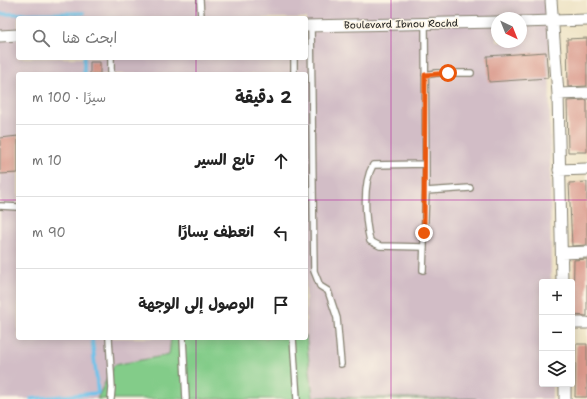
<!DOCTYPE html>
<html lang="ar">
<head>
<meta charset="utf-8">
<style>
	:root { --surface:#fff; --page:#f6f6f6; --text:#222; --muted:#767676; --line:#e0e0e0 }
	body { margin:0; font-family:"Shantell Sans","Playpen Sans Arabic",sans-serif; background:var(--page); color:var(--text); direction:rtl }
	.controls { position:absolute; right:12px; bottom:12px; display:grid; overflow:hidden; border-radius:4px; box-shadow:0 2px 10px #0003 }
	.controls button { width:36px; height:36px; display:grid; place-items:center; padding:0; border:0; border-bottom:1px solid var(--line); background:var(--surface); color:var(--text); font:20px sans-serif }
	.compass { position:absolute; left:491px; top:12px; width:36px; height:36px; border-radius:50%; background:var(--surface); box-shadow:0 2px 10px #0003; rotate:137deg }
	.stop { position:absolute; width:12px; height:12px; margin:-9px; border:3px solid #ea580c; border-radius:50%; background:#fff }
	.stop.end { background:#ea580c; border-color:#fff; box-shadow:0 1px 4px #0008 }
	.list { margin:0; padding:0; list-style:none }
	h2 { display:flex; justify-content:space-between; align-items:center; height:52px; margin:0; padding:0 16px; font-size:17px }
	h2 small { font-size:13px; font-weight:400; color:var(--muted) }
	.list li { display:grid; grid-template-columns:26px 1fr auto; gap:12px; align-items:center; box-sizing:border-box; height:72px; padding:0 16px; border-top:1px solid var(--line) }
	.list b { display:block; font-size:15px; white-space:nowrap }
	.list em { font-size:13px; font-style:normal; color:var(--muted) }
	.icon { flex:none; width:22px; height:22px; fill:none; stroke:currentColor; stroke-width:2; stroke-linecap:round; stroke-linejoin:round }
	.map { position:relative; flex:none; width:587px; height:399px; overflow:hidden; direction:ltr }
	.search { position:absolute; background:var(--surface); box-shadow:0 2px 10px #0003; left:16px; top:16px; width:292px; height:44px; display:flex; align-items:center; gap:10px; box-sizing:border-box; padding:0 14px; border-radius:4px; color:var(--muted); font-size:15px }
	.panel { position:absolute; background:var(--surface); box-shadow:0 2px 10px #0003; left:16px; top:72px; width:292px; height:268px; border-radius:4px; direction:rtl }
	.map>svg:first-child { display:block }
</style>
</head>
<body>
<div class="map">
<svg width="587" height="399" viewBox="0 0 587 399">
	<rect width="100%" height="100%" fill="#fcf5e5"/>
	<filter id="ink" filterUnits="userSpaceOnUse"><feTurbulence type="fractalNoise" baseFrequency=".025" numOctaves="2"/><feDisplacementMap in="SourceGraphic" scale="8" xChannelSelector="R" yChannelSelector="G"/><feConvolveMatrix kernelMatrix="1 2 1 2 8 2 1 2 1" color-interpolation-filters="sRGB"/></filter>
	<filter id="wash" filterUnits="userSpaceOnUse"><feTurbulence type="fractalNoise" baseFrequency=".012" numOctaves="4" result="noise"/><feDisplacementMap in="SourceGraphic" scale="16" xChannelSelector="R" yChannelSelector="G"/><feGaussianBlur stdDeviation="0.9" result="paint"/><feColorMatrix in="noise" values="0 0 0 0 0 0 0 0 0 0 0 0 0 0 0 0 0 1.4 0 .05"/><feComposite in="paint" operator="in"/></filter>
	<g filter="url(#wash)">
		<rect width="100%" height="100%" fill="#eee3c4"/>
		<path fill="#d2bdc6" fill-rule="evenodd" d="M0,0H549L551,282H542V384H552V399H0ZM18,18H306V58H18ZM497,18H521V42H497ZM18,74H306V338H18Z"/>
		<path fill="#83cc89" stroke="#507452" d="M306,335L313,397L476,399H97L114,365L169,355L171,338H306Z"/>
		<g fill="none" stroke-linecap="round" stroke-linejoin="round">
			<path stroke="#6ec3eb" stroke-width="3.5" d="M0,14L84,13
				M84,74V58
				M31,399L98,393L92,338"/>
		</g>
		<g id="blocks">
			<path fill="#d9978a" d="M587,38V86L568,87L567,39Z
				M546,52L548,78L489,82L487,56Z
				M90,62H100V74H90Z
				M587,100V152H568L567,101Z
				M18,136V173L0,174V138Z
				M587,182V245L572,246L569,183Z
				M587,259V316L573,315L574,260Z
				M576,344H587V397H575Z"/>
		</g>
	</g>
	<g filter="url(#ink)">
		<use href="#blocks" fill-opacity="0" stroke="#858070" stroke-width="1"/>
		<g fill="none" stroke-linecap="round" stroke-linejoin="round">
			<defs>
				<path id="service" d="M200,0L201,18
					M311,26L314,271L320,286L328,291L337,318L341,364
					M111,74V58
					M294,74V58
					M425,75L436,73H471
					M426,191L470,188
					M0,206L18,207
					M424,247L380,246L370,241C365,220 362,184 373,165L425,164
					M423,270L426,191L425,24
					M109,338L112,388L111,399
					M183,338L186,399
					M293,338L297,399"/>
				<path id="minor" d="M551,0L558,94L562,282
					M521,22L587,20
					M306,26L497,22
					M0,36L18,35
					M558,94L587,93
					M559,170L587,169
					M562,253L587,252
					M572,323H587
					M565,384V399"/>
			</defs>
			<use href="#service" stroke="#858070" stroke-width="8"/>
			<use href="#minor" stroke="#858070" stroke-width="13"/>
			<use href="#service" stroke="#fff" stroke-width="5.5"/>
			<use href="#minor" stroke="#fff" stroke-width="11"/>
		</g>
	</g>
	<g fill="none" stroke-linecap="round" stroke-linejoin="round" filter="url(#ink)">
		<path stroke="#ea580c" stroke-width="5" d="M424,233L425,75L448,73"/>
	</g>
	<path fill="none" stroke="#b5179e" stroke-width="1" stroke-opacity="0.55" d="M196,0V18M391,0V399M196,58V74M0,200H18M306,200H587M196,338V399"/>
	<g text-anchor="middle" dominant-baseline="central" stroke-width="3" stroke-linejoin="round" paint-order="stroke">
		<g font-size="10" fill="#1c1c1c" stroke="#fcf5e5">
			<text transform="translate(401 24) rotate(-1)">Boulevard Ibnou Rochd</text>
		</g>
	</g>
</svg>
<div class="controls">
<button>+</button>
<button>−</button>
<button><svg class="icon" aria-label="layers" viewBox="0 0 24 24"><path d="M12 4l9 5-9 5-9-5zM3 14l9 5 9-5"/></svg></button>
</div>
<svg class="compass" viewBox="-18 -18 36 36"><path d="M0-13l5 13h-10z" fill="#e53935"/><path d="M0 13l5-13h-10z" fill="#767676"/></svg>
<div class="stop" style="left:448px;top:73px"></div>
<div class="stop end" style="left:424px;top:233px"></div>
<div class="search"><svg class="icon" aria-label="search" viewBox="0 0 24 24"><circle cx="10" cy="10" r="6"/><path d="M15 15l6 6"/></svg>ابحث هنا</div>
<section class="panel">
<h2>2 دقيقة<small>سيرًا · 100 m</small></h2>
<ul class="list">
<li><svg class="icon" aria-label="ahead" viewBox="0 0 24 24"><path d="M12 20V5M6 11l6-6 6 6"/></svg><div><b>تابع السير</b></div><em>10 m</em></li>
<li><svg class="icon" aria-label="left" viewBox="0 0 24 24"><path d="M17 20v-9H6M10 6l-5 5 5 5"/></svg><div><b>انعطف يسارًا</b></div><em>90 m</em></li>
<li><svg class="icon" aria-label="arrive" viewBox="0 0 24 24"><path d="M6 21V4h12l-3 4 3 4H6"/></svg><div><b>الوصول إلى الوجهة</b></div></li>
</ul>
</section>
</div>
</body>
</html>
